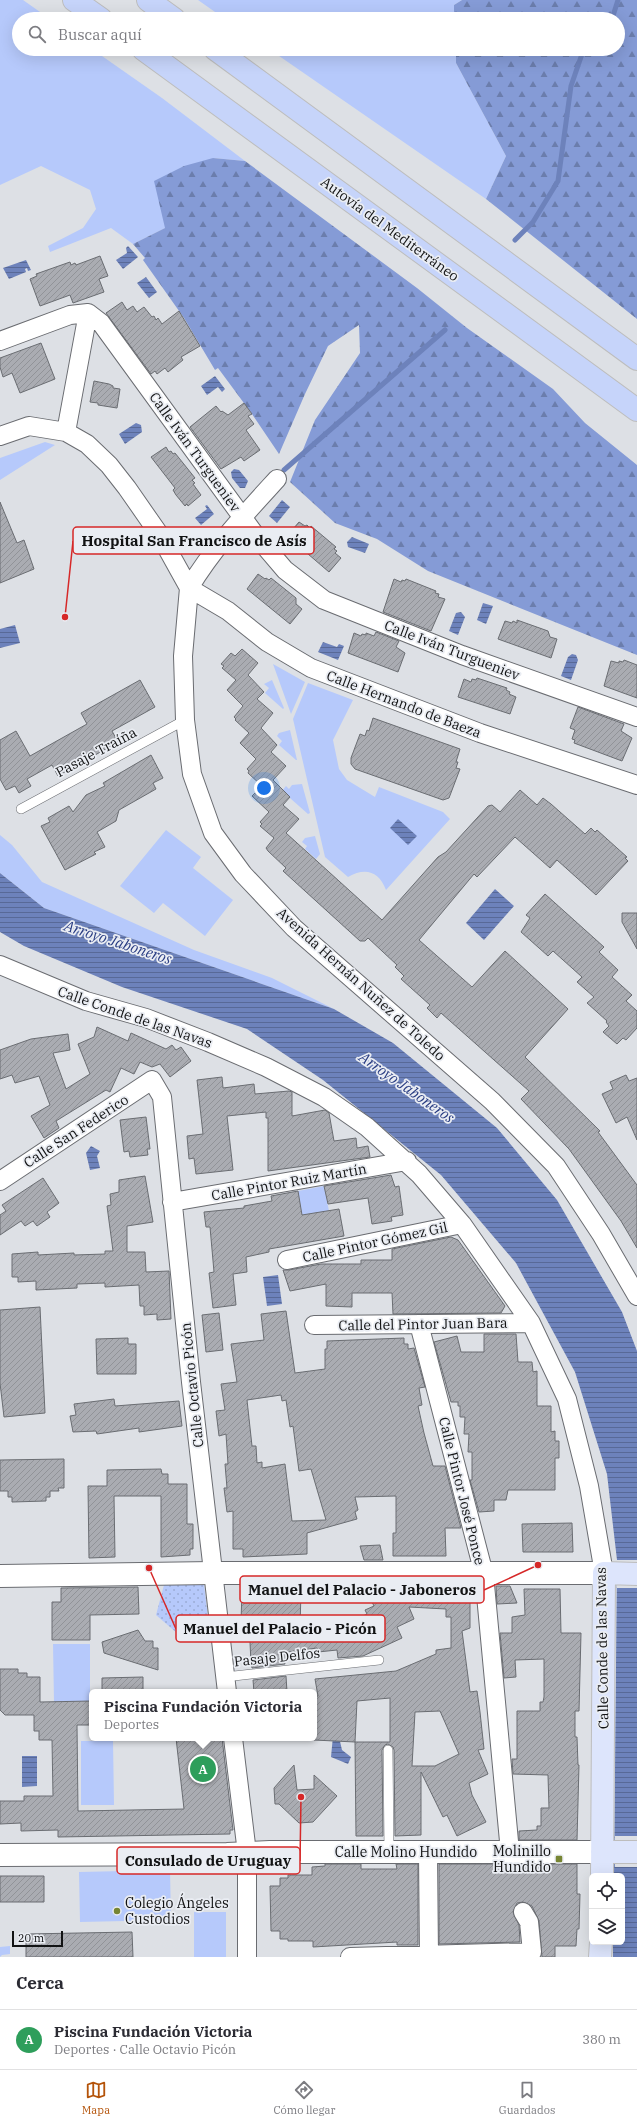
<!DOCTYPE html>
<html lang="es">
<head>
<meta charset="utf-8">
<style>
	:root { --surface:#fff; --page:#f2f2f3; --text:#2b2b33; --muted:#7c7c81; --line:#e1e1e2; --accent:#b45309 }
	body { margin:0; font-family:"IBM Plex Serif",serif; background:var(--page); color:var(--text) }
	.controls { position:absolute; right:12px; bottom:12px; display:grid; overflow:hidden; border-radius:6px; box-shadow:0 4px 16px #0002 }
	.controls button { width:36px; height:36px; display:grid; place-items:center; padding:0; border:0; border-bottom:1px solid var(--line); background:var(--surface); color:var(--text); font:20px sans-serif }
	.scale { position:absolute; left:12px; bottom:10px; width:51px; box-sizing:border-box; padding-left:4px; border:2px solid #121314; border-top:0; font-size:11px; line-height:14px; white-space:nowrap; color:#121314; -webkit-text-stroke:3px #eaedf3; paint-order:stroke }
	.you { position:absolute; left:264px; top:788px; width:14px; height:14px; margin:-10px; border:3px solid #fff; border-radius:50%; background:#1a73e8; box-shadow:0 0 0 6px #1a73e833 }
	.badge { display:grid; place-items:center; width:26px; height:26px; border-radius:50%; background:var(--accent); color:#fff; font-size:13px; font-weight:700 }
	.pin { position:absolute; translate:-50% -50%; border:2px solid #fff; box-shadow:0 1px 4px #0006 }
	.popup { position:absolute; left:89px; top:1689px; width:228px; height:52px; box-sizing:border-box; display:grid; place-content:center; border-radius:6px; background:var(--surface); filter:drop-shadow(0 1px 3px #0005); font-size:13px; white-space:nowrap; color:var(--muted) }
	.popup b { font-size:15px; color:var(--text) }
	.popup::after { content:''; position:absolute; left:50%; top:100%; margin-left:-8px; border:8px solid transparent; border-top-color:var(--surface) }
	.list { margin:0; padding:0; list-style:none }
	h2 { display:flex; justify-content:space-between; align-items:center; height:52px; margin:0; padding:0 16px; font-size:17px }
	h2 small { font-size:13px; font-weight:400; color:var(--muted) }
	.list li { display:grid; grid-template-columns:26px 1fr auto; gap:12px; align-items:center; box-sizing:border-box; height:60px; padding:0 16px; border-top:1px solid var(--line) }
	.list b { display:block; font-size:15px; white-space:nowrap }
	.list p { margin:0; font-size:13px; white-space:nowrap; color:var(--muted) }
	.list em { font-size:13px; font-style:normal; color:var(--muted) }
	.icon { flex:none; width:22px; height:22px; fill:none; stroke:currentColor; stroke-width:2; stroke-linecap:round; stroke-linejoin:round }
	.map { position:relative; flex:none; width:637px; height:1957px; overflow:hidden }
	.search { position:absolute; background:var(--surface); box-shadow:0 4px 16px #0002; left:12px; right:12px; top:12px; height:44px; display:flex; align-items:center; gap:10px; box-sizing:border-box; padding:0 14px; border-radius:22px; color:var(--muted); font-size:15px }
	.sheet { height:112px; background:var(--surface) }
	nav { display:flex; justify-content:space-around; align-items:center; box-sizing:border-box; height:56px; border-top:1px solid var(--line); background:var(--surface); font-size:11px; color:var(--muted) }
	nav a { display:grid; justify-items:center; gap:2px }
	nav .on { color:var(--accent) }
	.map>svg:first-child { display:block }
</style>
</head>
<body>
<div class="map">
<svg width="637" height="1957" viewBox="0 0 637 1957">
	<defs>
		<pattern id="forest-firs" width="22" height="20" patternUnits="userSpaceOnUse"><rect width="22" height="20" fill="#859bd6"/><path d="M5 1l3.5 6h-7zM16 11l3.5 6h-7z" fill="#6b7dac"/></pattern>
		<pattern id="park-dots" width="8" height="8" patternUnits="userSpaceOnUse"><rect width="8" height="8" fill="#b6c9fb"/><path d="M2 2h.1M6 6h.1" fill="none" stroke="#9bacd6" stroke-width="1.8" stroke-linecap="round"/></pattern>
		<pattern id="water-rules" width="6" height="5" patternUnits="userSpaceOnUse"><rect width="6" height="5" fill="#6d82bb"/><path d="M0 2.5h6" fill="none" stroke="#586997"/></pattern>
		<pattern id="building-hatch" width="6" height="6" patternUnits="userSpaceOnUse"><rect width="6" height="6" fill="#aaacb2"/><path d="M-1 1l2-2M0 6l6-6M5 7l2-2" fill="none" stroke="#919398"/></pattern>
	</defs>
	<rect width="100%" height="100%" fill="#dde0e5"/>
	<path fill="#b6c9fb" d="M0,0H23L50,19H19V49H92L162,98L245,161L213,158L165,228L133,244L111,228L50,252L48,246L83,228L96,209L90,190L41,166L0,185Z
		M198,0H462L454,5V19H225Z
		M269,49H456V63L506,156L486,199Z
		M45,442L55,445L0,480V458Z
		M273,664L305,682L291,714Z
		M272,680L284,708L283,709L265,693L269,688L264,684Z
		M308,683L353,700L333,740L339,769L347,780L375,797L379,787L443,812L450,819L386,890C379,871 365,867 348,877L325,857L293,719Z
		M290,730L297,760H296L279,745L282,741L277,736L279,733Z
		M302,784L310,813L308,814L282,791L286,786L289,789L292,785Z
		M166,830L201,857L193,868L233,900L205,936L163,903L154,913L120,886Z
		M0,835L12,845L42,882L194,950L272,978L334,1009L44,908L0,873Z
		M315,836L320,854L316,859L305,849L307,846L302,842L305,838Z
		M324,1186L329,1211L302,1215L298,1191Z
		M53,1644H90V1701L54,1702Z
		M81,1741H113L114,1805H81Z
		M170,1870L171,1920L80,1922L79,1872Z
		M194,1912H226V1957H194Z
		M10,1946V1954L2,1955L0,1957V1947Z"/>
	<path fill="url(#forest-firs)" d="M462,0H637V319L486,199L506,156L456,63V49H618V19H454V5Z
		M213,158L245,161L417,288L467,328L553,389L585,423L637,465V655L428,571L377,539L335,523L290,482L315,420L360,353L359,325L328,346L305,394L279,454L252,414L218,368L215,370L184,318L143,260L145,258L133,244L165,228L154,181L184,166Z"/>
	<path fill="url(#park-dots)" d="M164,1585H204L210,1634H178L156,1615Z"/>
	<path fill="url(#water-rules)" d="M128,246L138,257L123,269L116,260L127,253L126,248Z
		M26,260L31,270L28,271L27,268L25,269L26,272L9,279L3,268Z
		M146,277L157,292L149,298L137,283Z
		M215,376L225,389L222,392L218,387L207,395L201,386Z
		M136,423L141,425L142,432L125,444L119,434Z
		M234,469L239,470L248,481L245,488H240L232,478L231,472Z
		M282,500L290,507L277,523L269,516Z
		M207,505L214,514L201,525L195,518L207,509L205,506Z
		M352,537L369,544L365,553L348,547L347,542Z
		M483,603L493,606L486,624L477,620Z
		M461,612L465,617L458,635L449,631L456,613Z
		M15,625L20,643L0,648V629Z
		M323,642L337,647L339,644L344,646L338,660L318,652Z
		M572,654L576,655L578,660L571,680L561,676L568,657Z
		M398,819L417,836L408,845L390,828Z
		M0,873L44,908L334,1009L393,1043L497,1128L557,1200L622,1312L637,1351V1957H613V1942H622V1876H614L617,1560L607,1474L575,1372L516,1263L441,1175L323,1080L247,1029L122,987L24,946L0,932Z
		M495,889L514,906L484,940L466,923Z
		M91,1146L100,1151L97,1156L100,1168L90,1170L86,1153Z
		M278,1275L282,1304L267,1306L263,1277Z
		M333,1736L339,1737L342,1750L351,1757L348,1764L331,1757Z
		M22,1756H37V1786L22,1787Z"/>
	<path fill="#dde0e5" d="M617,1560H637V1588H617Z
		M615,1836H637V1867H615Z"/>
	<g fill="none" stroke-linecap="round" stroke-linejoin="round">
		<path stroke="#6d82bb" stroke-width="5" d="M612,19L618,0
			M515,240L533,222L558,181L571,86L582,54L589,49
			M284,470L445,330"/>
	</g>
	<path fill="url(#building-hatch)" stroke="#6a6d72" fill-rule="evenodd" d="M100,256L108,276L99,279L104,292L73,303L70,295L40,306L30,279L37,276L36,274L70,262L71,265L75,263L76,265Z
		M122,302L127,310L133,306L137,312L144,307L152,317L154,316L156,320L158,318L162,324L179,311L200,346L181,357L183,360L168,372L165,368L157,374L155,371L151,374L106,313Z
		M41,343L55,379L20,393L12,373L3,377L0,367V358Z
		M94,381L109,384L113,386V388L120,389L117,408L98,405V403L90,402Z
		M244,403L252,414L248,416L254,424L246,430L260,450L244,461L241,457L221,469L190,427L216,406L221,412L222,411L228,415Z
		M166,447L169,452L171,451L173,454L175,453L195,478L192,480L195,483L193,484L201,495L188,506L187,504L185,506L176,495L173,490L175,488L151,457Z
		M0,502L17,543L24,540L34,569L0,583Z
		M299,522L305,526L307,525L310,528L311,526L336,547L334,549L337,551L335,553L341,558L329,572L287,536Z
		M258,574L265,579L266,578L269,580L271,578L296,598V604L302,609L290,624L247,589Z
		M394,579L401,582L402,580L405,581L406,579L436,591L435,593L439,594L438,597L445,599L431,631L383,612Z
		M517,620L548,631L550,637L557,639L551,658L498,639L505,621L512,623L513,621L517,623Z
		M376,632L399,641L396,647L405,653L398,672L348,653L354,633L361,636L362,634L366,635V633L374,636Z
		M242,649L258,663L248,675L264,692L257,699L273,713L261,728L277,745L271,752L286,766L273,780L290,797L283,805L299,819L286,833L382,920L438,857L446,852L488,806L492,805L500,812L520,790L537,805L543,798L551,804L585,834L591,828L595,832L597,830L627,857L625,858L628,861L596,895L557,860L550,868L515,837L477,877L474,874L419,940L472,987L505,951L568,1009L525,1057L600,1131L598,1132L637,1185V1248L621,1221L569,1149L521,1099L529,1091L441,1013L437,1018L427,1008L430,1005L401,979L404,976L395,967L397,965L368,938L365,941H360L283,871L286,868L268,851L266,848L274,838L260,826L262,824L260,822L269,812L252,796L262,786L248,773L249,771L247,769L256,759L240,743L249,733L235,720L236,719L234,717L243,706L227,690L236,680L222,668L224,666L221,664L231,653L235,656Z
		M624,660L637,665V698L604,686L611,661L619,663V661L623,662Z
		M477,678L507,688L506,690L510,692L509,694L516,697L510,714L458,697L464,679L471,682L472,679L476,680Z
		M140,680L155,707L112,731L118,742L58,776L52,765L27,779L31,786L19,793L15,786L6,790L0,779V740L16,731L30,756L87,724L81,713Z
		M578,707L624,724L621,731L632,738L622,761L574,743L575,740L572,739L575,730L570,728Z
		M373,718L460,749L456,762H458L456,768L460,769L449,798L443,800L355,769L351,764V758L360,734L365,736L367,730L369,731Z
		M151,755L163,778L153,783L156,789L119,810L116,821L97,832L105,847L94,852L96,854L65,870L41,826L50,822L48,818L69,806L73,812L86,795L105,786L103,783Z
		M545,894L604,947L599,952L618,970L612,977L632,995L626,1001L637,1011V1028L626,1040L623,1038L617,1044L603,1032L609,1026L606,1022L607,1021L587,1003L594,997L577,982L582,977L553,951L548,956L521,932L530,918L526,915Z
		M622,913H637V949L622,922Z
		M97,1027L128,1041L131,1033L166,1049L172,1045L176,1050L181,1047L191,1061L170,1077L160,1064L152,1067L140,1062L134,1074L121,1068L110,1092L106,1090L56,1121L59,1128L44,1138L31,1116L50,1105L39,1076L15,1083L12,1075L0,1079V1050L31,1039L68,1034L70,1050L53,1053L66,1089L90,1074L78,1044L94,1037Z
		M626,1075L629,1081L637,1078V1140L627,1117L616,1123L602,1094L613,1089L610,1082Z
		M222,1077L223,1088L254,1084L255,1094L289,1091L292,1092V1116L325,1110L329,1113L334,1141L356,1138L357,1148L368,1146L370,1157L268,1171V1118H266V1112L227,1116L233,1170L196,1174L194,1158L189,1159L187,1136L203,1134L197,1080Z
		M146,1117L150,1149H147L148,1155L130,1157L129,1151L124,1152L120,1120Z
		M391,1175L395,1187L399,1186L403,1215L391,1217L392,1221L372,1224L368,1198L328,1204L324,1186Z
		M145,1176L153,1222L127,1226V1252H145L146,1272L169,1271L171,1319L157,1320V1314L144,1315V1306H140L139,1285L105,1287V1283L77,1284V1288L36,1290V1281L18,1282V1277H12V1254L38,1252V1255L74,1253V1255L105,1254V1251H113L107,1206L111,1205L110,1194L119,1192V1180Z
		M43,1178L59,1203L47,1212L50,1217L37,1226L33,1221L25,1226L21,1221L0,1235V1215L6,1211L2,1205Z
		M298,1191L302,1215L339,1209L344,1236L269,1249V1252L246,1257L247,1272L233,1274L236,1305L213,1308L209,1273L214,1272L210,1227H206L204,1212L244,1208V1206L272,1201L271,1196Z
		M451,1237L458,1240L505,1306L501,1313L393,1314L392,1293H352V1307L326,1306V1284L290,1291L283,1270H289L321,1264H361V1260H392V1249Z
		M40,1307L45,1413L4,1417L0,1383V1310Z
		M286,1311L295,1373L325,1369V1349H327V1341L404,1338V1344H408V1349L414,1348L425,1387L419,1388L422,1405L418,1406L424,1433L433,1466H445L461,1528H445L446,1556H393V1533H396V1496L355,1497L358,1510L355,1512L357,1519L307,1533V1554L243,1557V1549H233V1511L227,1512L224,1488H227L225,1464H228L226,1434L219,1436L216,1411L225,1410L221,1384L237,1382L231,1344L264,1340L261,1314ZM281,1395L282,1401L286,1400L290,1427L293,1426L299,1471L311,1469L326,1520L292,1521L285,1464L262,1468V1462L257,1463L256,1446H252L247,1400Z
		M219,1313L223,1350L206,1352L202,1315Z
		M484,1334H516L518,1362H532L533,1372L537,1371V1406H551V1432L555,1431V1441H559V1458H555V1490H508L506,1500H494V1511L479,1512L470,1480H472V1452H468L469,1434H464L465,1417H460V1406H458V1402H451L434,1342L457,1336L461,1352H484Z
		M128,1338V1344H136V1374H97L96,1339Z
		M114,1399L115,1406L179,1401L182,1426L139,1432V1428L97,1434L96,1431L73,1432L70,1416L76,1415L74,1404Z
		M64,1459V1488H58L59,1491H50V1497H46V1501L12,1502V1497H8V1491H0V1460Z
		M161,1469L162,1474H168V1484H187V1524H193V1549H190V1555L161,1557V1496H114L115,1557L89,1558L88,1486H107V1470Z
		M572,1523L573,1552H523L522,1524Z
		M380,1545L383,1560H364L360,1546Z
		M382,1586L386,1593L407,1586H411L413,1591H440V1586H470V1628L462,1631L470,1692L477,1691L480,1712L484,1749L478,1750L488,1774L469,1783L472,1795L486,1822L457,1836L447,1815L443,1817L421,1772V1835L395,1836L394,1750L393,1747L388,1744L385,1745L382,1750L383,1836H356L355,1742H390V1698L357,1701L355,1742L314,1740V1696H318L315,1679L396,1671L436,1654V1650L451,1648V1617H446V1609L409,1607L414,1619L397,1627L402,1638L363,1656L338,1658L337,1650L318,1652L317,1648L288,1652L289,1659L284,1660L285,1664L252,1668L251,1663L249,1622H241L242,1591L301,1590L300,1629L322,1626V1630L365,1625L361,1617L367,1614L365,1610L374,1606L367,1592ZM440,1711L459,1754L435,1766H412L415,1712Z
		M496,1586H510L517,1603L497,1604Z
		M138,1587L139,1614L90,1615V1640H52V1602H61V1588Z
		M524,1589H560L561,1633H581L579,1711H575V1737H577L578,1765H579L577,1840H519V1831L537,1830V1826H541V1808H549L548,1775L513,1774L512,1759H517V1711H540V1702H543L544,1697V1659L515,1660L516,1677L504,1678L500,1633H512V1617L525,1615Z
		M138,1630L145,1641H153V1648H158V1670L104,1653L102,1642Z
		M0,1669H18V1673H27V1677H40V1702L92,1701V1725H77L78,1811L184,1809L176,1738H222L233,1830H230V1834L58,1837V1830L21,1831V1823L0,1824V1801H24V1796H53L52,1740H39V1731H34V1715H5L0,1710Z
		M286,1676L287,1692H254L253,1680Z
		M143,1677V1692H102V1678Z
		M294,1765L297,1790L314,1789V1775L337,1796L313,1822L299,1823L279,1804H275L274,1788Z
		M325,1864H361V1869H397L396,1864H418V1945H397V1942L313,1947V1941H288V1939H280V1931H271L270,1886H280V1878H288V1875H312V1867L325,1866Z
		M439,1864H577V1894H580L579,1929H577L576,1946H555V1957H542L539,1921L532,1906L523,1902L517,1903L513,1912L519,1925L520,1942L439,1944Z
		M0,1876H44V1902H0Z
		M132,1932L133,1957H26V1934Z"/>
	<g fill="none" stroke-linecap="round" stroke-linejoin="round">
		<defs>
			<path id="lane" d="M21,809L185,720
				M225,1677L379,1660
				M388,1750L389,1852"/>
			<path id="street" d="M0,341L70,315L88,313L101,323L256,536L285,570L324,600L462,655L637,717
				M66,432L88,313
				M0,436L29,426L66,432L87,444L109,465L127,488L159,534L189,588L183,656L185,720L192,774L213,833L243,874L294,928L492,1101L556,1166L601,1234L637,1296
				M277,479C245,514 213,548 189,588L228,611L267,642L311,668L480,733L637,785
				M0,965L86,1001L146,1018L208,1042L266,1067L324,1097L367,1127L419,1174L462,1224L531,1323L567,1399L589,1486L604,1573
				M0,1181L152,1080L162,1097L191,1382L227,1692
				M172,1202L407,1161
				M287,1260L462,1224
				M419,1324L484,1574L510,1852
				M314,1325L531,1323
				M233,1738L247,1853V1957
				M428,1852L429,1957
				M350,1957L532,1952L529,1922L523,1912"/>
			<path id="secondary" d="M0,1576L213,1573H604
				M0,1855L227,1854L270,1852H602"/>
			<path id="primary" d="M602,1852H637
				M602,1876L604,1573L637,1574
				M600,1957L601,1942"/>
			<path id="highway" d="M74,0L101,19
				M148,0L174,19
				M143,49L637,410
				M215,49L637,359"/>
		</defs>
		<use href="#lane" stroke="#6a6c71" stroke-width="10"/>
		<use href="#street" stroke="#6a6c71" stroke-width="20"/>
		<use href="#secondary" stroke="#6a6c71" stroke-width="24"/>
		<use href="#primary" stroke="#bdbdbd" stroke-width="24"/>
		<use href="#highway" stroke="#bdbdbd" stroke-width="24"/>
		<use href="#lane" stroke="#fff" stroke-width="9"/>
		<use href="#street" stroke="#fff" stroke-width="18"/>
		<use href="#secondary" stroke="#fff" stroke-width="22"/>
		<use href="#primary" stroke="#dde5fc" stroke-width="22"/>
		<use href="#highway" stroke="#c6d4fa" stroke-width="22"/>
	</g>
	<g fill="#778533" stroke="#eaedf3" stroke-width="1.5">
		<rect x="555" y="1855" width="8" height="8" rx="2"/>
		<circle cx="117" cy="1911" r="4"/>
	</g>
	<g text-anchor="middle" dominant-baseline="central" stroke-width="3.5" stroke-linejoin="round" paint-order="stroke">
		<g font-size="14" fill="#121314" stroke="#eaedf3">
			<text transform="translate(390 229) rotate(36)">Autovía del Mediterráneo</text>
			<text transform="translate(195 452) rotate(54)">Calle Iván Turgueniev</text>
			<text transform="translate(452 650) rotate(21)">Calle Iván Turgueniev</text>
			<text transform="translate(404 704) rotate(21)">Calle Hernando de Baeza</text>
			<text transform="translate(96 752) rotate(-28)">Pasaje Traíña</text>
			<text transform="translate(361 984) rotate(42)">Avenida Hernán Nuñez de Toledo</text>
			<text transform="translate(135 1017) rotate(19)">Calle Conde de las Navas</text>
			<text transform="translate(76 1131) rotate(-33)">Calle San Federico</text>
			<text transform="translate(289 1182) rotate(-10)">Calle Pintor Ruiz Martín</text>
			<text transform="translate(375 1242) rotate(-12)">Calle Pintor Gómez Gil</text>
			<text transform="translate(423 1324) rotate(-1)">Calle del Pintor Juan Bara</text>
			<text transform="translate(192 1385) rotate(-96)">Calle Octavio Picón</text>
			<text transform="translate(462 1491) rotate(76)">Calle Pintor José Ponce</text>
			<text transform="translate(602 1648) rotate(-91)">Calle Conde de las Navas</text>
			<text transform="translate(277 1657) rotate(-6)">Pasaje Delfos</text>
			<text x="406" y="1852">Calle Molino Hundido</text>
		</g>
		<g font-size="14" fill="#121314" stroke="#eaedf3" text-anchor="end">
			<text x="551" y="1851">Molinillo<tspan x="551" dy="16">Hundido</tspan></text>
			<text x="125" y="1903" text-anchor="start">Colegio Ángeles<tspan x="125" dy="16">Custodios</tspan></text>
		</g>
		<g font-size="15" font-style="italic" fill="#283c82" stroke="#eaedf3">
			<text transform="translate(118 942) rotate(18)">Arroyo Jaboneros</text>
			<text transform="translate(407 1087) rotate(35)">Arroyo Jaboneros</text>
		</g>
	</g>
	<path fill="none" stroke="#d62828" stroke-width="1.5" d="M65 617L73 541M538 1565L484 1590M149 1568L176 1629M301 1797L300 1861"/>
	<g fill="#d62828" stroke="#eaedf3" stroke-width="1.5">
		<circle cx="65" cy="617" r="4"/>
		<circle cx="538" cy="1565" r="4"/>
		<circle cx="149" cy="1568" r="4"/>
		<circle cx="301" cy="1797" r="4"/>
	</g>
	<g fill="#eaedf3" stroke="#d62828" stroke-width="1.5">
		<rect x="73" y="527" width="241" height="27" rx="4"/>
		<rect x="240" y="1576" width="244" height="27" rx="4"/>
		<rect x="176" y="1615" width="209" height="27" rx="4"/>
		<rect x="117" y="1847" width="183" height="27" rx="4"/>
	</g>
	<g font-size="15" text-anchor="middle" font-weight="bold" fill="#121314">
		<text x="194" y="546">Hospital San Francisco de Asís</text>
		<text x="362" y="1595">Manuel del Palacio - Jaboneros</text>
		<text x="280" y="1634">Manuel del Palacio - Picón</text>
		<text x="208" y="1866">Consulado de Uruguay</text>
	</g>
</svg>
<div class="controls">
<button><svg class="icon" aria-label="locate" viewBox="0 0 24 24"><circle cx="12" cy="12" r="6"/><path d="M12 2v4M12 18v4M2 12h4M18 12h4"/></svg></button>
<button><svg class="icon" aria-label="layers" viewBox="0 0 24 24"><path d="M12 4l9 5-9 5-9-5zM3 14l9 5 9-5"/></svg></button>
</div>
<div class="scale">20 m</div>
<div class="you"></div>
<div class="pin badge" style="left:203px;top:1769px;background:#2e9e5b">A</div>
<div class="popup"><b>Piscina Fundación Victoria</b>Deportes</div>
<div class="search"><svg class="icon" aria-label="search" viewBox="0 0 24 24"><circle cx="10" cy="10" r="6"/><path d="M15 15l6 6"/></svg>Buscar aquí</div>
</div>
<section class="sheet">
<h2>Cerca<small></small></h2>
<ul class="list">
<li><span class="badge" style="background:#2e9e5b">A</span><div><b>Piscina Fundación Victoria</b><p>Deportes · Calle Octavio Picón</p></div><em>380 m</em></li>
</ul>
</section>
<nav>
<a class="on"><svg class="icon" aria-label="map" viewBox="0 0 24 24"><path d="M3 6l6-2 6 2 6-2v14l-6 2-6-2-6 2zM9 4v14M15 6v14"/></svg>Mapa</a>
<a><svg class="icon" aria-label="directions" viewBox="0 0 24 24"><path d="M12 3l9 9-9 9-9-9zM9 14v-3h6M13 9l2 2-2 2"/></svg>Cómo llegar</a>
<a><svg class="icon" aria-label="saved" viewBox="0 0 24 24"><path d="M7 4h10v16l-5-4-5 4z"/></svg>Guardados</a>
</nav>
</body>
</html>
